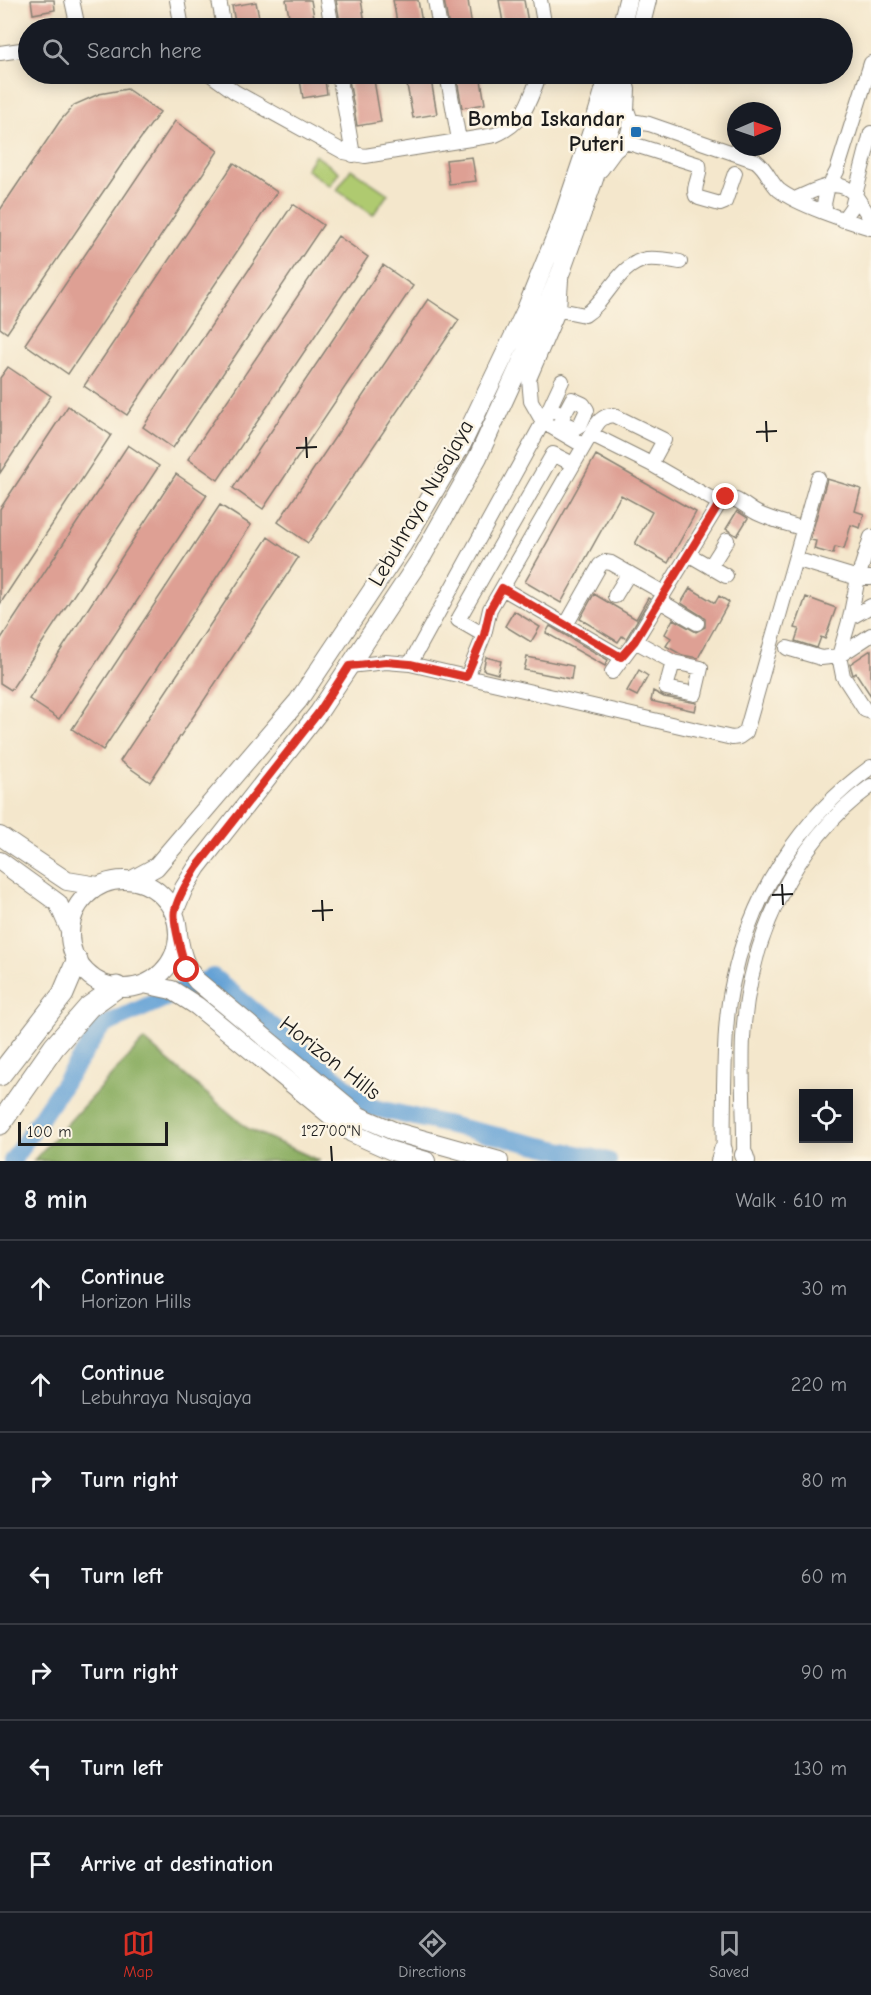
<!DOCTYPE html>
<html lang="en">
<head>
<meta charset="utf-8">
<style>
	:root { --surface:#171b24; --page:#20242c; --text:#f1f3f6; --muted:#9ea1a6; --line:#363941; --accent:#d93025 }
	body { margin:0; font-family:"Comic Neue",sans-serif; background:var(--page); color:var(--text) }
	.controls { position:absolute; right:18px; bottom:18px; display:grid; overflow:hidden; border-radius:0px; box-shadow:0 3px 15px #0003 }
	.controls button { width:54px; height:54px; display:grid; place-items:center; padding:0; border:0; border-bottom:2px solid var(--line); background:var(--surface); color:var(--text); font:30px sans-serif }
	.compass { position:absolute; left:727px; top:102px; width:54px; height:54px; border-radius:50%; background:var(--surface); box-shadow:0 3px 15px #0003; rotate:88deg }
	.scale { position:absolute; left:18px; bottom:15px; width:150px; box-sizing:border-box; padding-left:6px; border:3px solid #1c1c1c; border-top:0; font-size:16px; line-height:21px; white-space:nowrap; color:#1c1c1c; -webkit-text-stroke:4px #fcf5e5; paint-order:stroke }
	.stop { position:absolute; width:18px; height:18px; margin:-14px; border:4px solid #d93025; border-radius:50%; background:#fff }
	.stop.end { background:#d93025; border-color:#fff; box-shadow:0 2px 6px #0008 }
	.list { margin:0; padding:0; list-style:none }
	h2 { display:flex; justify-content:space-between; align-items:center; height:78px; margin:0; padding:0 24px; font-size:26px }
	h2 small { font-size:20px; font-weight:400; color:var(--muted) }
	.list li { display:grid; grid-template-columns:39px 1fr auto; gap:18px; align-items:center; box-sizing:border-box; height:96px; padding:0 24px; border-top:2px solid var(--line) }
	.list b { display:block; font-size:22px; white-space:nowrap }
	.list p { margin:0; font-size:20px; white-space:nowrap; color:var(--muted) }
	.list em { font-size:20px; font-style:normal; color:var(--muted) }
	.icon { flex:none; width:33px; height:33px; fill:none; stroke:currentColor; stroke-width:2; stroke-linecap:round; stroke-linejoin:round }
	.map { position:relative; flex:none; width:871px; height:1161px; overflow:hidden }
	.search { position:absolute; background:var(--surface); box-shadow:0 3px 15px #0003; left:18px; right:18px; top:18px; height:66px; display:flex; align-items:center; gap:15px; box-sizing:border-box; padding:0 21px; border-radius:33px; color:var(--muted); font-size:22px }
	.sheet { height:750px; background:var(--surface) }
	nav { display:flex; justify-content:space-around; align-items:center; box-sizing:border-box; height:84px; border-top:2px solid var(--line); background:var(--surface); font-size:16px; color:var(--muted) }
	nav a { display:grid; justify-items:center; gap:3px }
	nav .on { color:var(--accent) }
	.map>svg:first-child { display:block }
</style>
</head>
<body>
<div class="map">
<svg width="871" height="1161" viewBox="0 0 871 1161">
	<rect width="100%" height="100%" fill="#fcf5e5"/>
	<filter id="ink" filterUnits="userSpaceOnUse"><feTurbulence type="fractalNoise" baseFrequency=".0167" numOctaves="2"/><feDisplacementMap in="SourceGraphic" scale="12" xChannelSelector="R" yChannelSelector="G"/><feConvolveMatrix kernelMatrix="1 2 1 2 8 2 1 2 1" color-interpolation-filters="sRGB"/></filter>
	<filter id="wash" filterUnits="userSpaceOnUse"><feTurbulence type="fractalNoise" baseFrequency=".008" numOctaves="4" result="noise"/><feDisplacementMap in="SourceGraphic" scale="24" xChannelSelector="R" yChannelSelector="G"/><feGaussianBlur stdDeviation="1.35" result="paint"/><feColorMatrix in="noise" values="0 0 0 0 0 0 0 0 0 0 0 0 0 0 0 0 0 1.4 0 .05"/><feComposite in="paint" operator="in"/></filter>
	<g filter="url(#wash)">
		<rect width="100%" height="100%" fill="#f4e7cc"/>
		<path fill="#afca70" stroke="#667346" stroke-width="1.5" d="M315,155L339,172L330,186L306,169Z
			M351,169L388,194L373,215L337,190Z"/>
		<path fill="#8bae62" stroke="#54653f" stroke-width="1.5" d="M144,1040L247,1128L320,1161H33Z"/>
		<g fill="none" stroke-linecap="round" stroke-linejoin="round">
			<path stroke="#65a2d6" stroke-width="18" d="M12,1161L102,1026L213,977L370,1107L608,1161"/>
		</g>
		<g id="blocks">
			<path fill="#dea094" d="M31,0H54L55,10L33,14Z
				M286,0H311L316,28H291Z
				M336,0H361L366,28H341Z
				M393,0H418L423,28H398Z
				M444,0H468L472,28H449Z
				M499,0H524L529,28H504Z
				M256,2L261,28H236L232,6Z
				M299,74H324L327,94L303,98Z
				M348,74H373L381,122L357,126Z
				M405,74H430L437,114L413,118Z
				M456,74H480L485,104L462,108Z
				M127,89L160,112L122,164L7,333L0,328V210L60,121L74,105L99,94Z
				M175,121L218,151L68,374L25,344Z
				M472,157L476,181L449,184L446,160Z
				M234,163L277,192L127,415L84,386Z
				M293,204L323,225L173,448L143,427Z
				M338,236L368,257L218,480L188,459Z
				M383,265L413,286L263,509L233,488Z
				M428,299L459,320L308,543L278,522Z
				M8,367L51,396L0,473V378Z
				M68,406L111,435L0,604V509Z
				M128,445L159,466L11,690L0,683V640Z
				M596,455L696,512L668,563L635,544L652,512L621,495L561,603L525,582Z
				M176,474L207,495L59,719L29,699Z
				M827,479L861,489L855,511L864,514L860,528L851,525L844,549L835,547L833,554L814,549L816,541L810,540Z
				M220,505L251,525L103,750L72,729Z
				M737,511L748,518L737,536L726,529Z
				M268,537L298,558L150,782L120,761Z
				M690,588L715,603L719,596L729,602L698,658L682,655L666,646L671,638L665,634L673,619L696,632L705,627V619L702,616L681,603Z
				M594,594L636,619L648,598L650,599L626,639L622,636L618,642L580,619Z
				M806,597L836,608L825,639L821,637L817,648L795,641L799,629L795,628Z
				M514,611L540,627L531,642L505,626Z
				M550,626L608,660L605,666L546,633Z
				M871,650V696L856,673L853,675L850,664Z
				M486,657L501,661L498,674L483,670Z
				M527,657L573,666L571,679L524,670Z
				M639,670L648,676L637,696L627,691Z
				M653,691L664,697L697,703L695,711L651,701Z"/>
		</g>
	</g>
	<g filter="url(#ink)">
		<use href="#blocks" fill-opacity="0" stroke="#888274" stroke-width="1.5"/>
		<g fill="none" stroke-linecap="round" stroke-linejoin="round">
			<defs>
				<path id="minor" d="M72,0L78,28
					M177,0L182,28
					M219,0L224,28
					M327,0L332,28
					M435,0L440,28
					M540,0L545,28
					M0,53L28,49
					M210,74L235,92L344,152L365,156L495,135C526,122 528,102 540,74
					M339,74L353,155
					M447,74L459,140
					M631,121L649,124L756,161C768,170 769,181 779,190C798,205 847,221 871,228
					M871,133L855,195L871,219
					M626,142L699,165C702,176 692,186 696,196L699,198L720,204L725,202L735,173
					M601,170L615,151L626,142L631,121L627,110L628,89
					M795,199C814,191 838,175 855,195L852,207L843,220
					M826,212L824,204L827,190L837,171L871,63
					M550,308L585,315C608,300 618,264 647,259C658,258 669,260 680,262
					M562,381L543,422L584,446
					M549,409L564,414L572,399L583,404L587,410L580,425L575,428L560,422L564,414
					M591,434C597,424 600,416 613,415L664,440L651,464
					M688,554L726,576
					M795,559L858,578H871
					M710,567L727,540
					M502,588L621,657
					M615,596L629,573
					M660,601L697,623
					M850,618L871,606
					M566,625L600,565L605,562L611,563L664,593
					M484,635L458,620L553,454L573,464
					M871,635L839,656L843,676L865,710L871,712
					M635,641L673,662L701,668L695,694L666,688L673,662
					M787,648L821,658L839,656L850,618L858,578L871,537
					M410,664L732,738L739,737L746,732L818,478
					M349,666L386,662L410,664L543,422L531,401L529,379L559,309L561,280
					M612,672L635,641L722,499C734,494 747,508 757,513C771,520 789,524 804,529
					M467,677L484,635L490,609L591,434L651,464L719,503
					M724,1159C723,1135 724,1110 724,1086C725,1051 725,1015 733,981C751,895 800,818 871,767
					M744,1161C745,1120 741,1079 743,1038C748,943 792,843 871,786"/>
				<path id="major" d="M621,28L628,0
					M640,28L647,0
					M0,836L67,881L98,886
					M0,861L58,903L70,930
					M132,880L156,867L298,701L403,544L461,446L525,312L561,223L592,131L609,74
					M70 934a54 54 0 1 1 108 0a54 54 0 1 1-108 0Z
					M174,912L184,888L197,867L319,712L423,555L478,457L546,308L562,269L593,182L628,74
					M178,934C181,953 184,966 197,981L359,1116L396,1132L499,1161
					M144,984L172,990L197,1006L352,1133L392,1151L426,1161
					M744,1155L746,1161
					M720,1161L723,1150"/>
				<path id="highway" d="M0,1075L63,994L77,961
					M0,1124L54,1047L89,1007L117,987"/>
			</defs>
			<use href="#minor" stroke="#888274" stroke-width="16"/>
			<use href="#major" stroke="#888274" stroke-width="20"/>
			<use href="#highway" stroke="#888274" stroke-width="23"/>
			<use href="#minor" stroke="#fff" stroke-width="14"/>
			<use href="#major" stroke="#fff" stroke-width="18"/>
			<use href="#highway" stroke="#fff" stroke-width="21"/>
		</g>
	</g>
	<g fill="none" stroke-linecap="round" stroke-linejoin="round" filter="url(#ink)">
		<path stroke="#d93025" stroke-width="8" d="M187,970C183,960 172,920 175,910C179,894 189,880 197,867L319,712L349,666L386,662L410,664L466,677L484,635L490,609L502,588L621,657L635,641L722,499L726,497"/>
	</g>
	<path fill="none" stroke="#1c1c1c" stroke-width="2" d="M766,421L767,442M756,432L777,431M306,437L307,458M296,448L317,447M782,884L783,905M772,895L793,894M322,900L323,921M312,911L333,910M331,1146L332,1161"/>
	<rect fill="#1f6fb2" stroke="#fcf5e5" stroke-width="2" x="630" y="126" width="12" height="12" rx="3"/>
	<g text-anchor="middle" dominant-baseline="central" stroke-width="5" stroke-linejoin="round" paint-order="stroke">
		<g font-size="22" font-weight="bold" fill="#1c1c1c" stroke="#fcf5e5" text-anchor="end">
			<text x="624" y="119">Bomba Iskandar<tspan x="624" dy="25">Puteri</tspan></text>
		</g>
		<g font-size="22" fill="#1c1c1c" stroke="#fcf5e5">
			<text transform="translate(421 503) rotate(-60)">Lebuhraya Nusajaya</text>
			<text transform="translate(330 1058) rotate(38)">Horizon Hills</text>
		</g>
	</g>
	<g font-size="15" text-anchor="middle" fill="#1c1c1c" stroke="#fcf5e5" stroke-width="5" stroke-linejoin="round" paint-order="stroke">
		<text x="331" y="1136">1°27'00"N</text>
	</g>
</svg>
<div class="controls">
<button><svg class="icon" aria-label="locate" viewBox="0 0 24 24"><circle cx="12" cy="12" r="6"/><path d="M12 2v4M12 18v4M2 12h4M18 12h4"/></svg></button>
</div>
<svg class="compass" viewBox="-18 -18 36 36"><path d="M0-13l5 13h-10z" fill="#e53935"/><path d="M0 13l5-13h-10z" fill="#9ea1a6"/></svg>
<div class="scale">100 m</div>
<div class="stop" style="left:187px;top:970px"></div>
<div class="stop end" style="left:726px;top:497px"></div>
<div class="search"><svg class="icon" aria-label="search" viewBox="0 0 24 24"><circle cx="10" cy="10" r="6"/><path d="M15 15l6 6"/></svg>Search here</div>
</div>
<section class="sheet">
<h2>8 min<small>Walk · 610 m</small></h2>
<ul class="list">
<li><svg class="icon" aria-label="ahead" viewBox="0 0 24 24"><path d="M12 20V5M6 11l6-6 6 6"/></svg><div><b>Continue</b><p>Horizon Hills</p></div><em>30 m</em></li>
<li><svg class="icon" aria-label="ahead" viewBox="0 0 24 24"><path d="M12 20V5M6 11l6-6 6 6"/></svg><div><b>Continue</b><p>Lebuhraya Nusajaya</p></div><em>220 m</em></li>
<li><svg class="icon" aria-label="right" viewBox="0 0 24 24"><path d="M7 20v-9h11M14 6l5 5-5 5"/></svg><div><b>Turn right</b></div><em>80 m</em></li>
<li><svg class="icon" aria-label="left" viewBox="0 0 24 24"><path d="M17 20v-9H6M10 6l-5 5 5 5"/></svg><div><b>Turn left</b></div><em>60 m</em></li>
<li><svg class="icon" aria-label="right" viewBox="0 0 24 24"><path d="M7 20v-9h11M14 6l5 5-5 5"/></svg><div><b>Turn right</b></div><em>90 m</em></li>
<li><svg class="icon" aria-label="left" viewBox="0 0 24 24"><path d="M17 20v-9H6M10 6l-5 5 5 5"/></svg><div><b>Turn left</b></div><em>130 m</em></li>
<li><svg class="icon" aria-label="arrive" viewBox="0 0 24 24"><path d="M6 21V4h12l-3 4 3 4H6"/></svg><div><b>Arrive at destination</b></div></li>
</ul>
</section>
<nav>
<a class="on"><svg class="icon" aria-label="map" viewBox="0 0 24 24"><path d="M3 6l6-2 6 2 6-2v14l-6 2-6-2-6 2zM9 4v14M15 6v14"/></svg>Map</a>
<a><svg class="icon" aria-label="directions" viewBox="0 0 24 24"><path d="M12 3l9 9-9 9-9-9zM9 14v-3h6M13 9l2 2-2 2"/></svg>Directions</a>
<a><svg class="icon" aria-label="saved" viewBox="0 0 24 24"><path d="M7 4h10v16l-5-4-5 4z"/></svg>Saved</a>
</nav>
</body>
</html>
